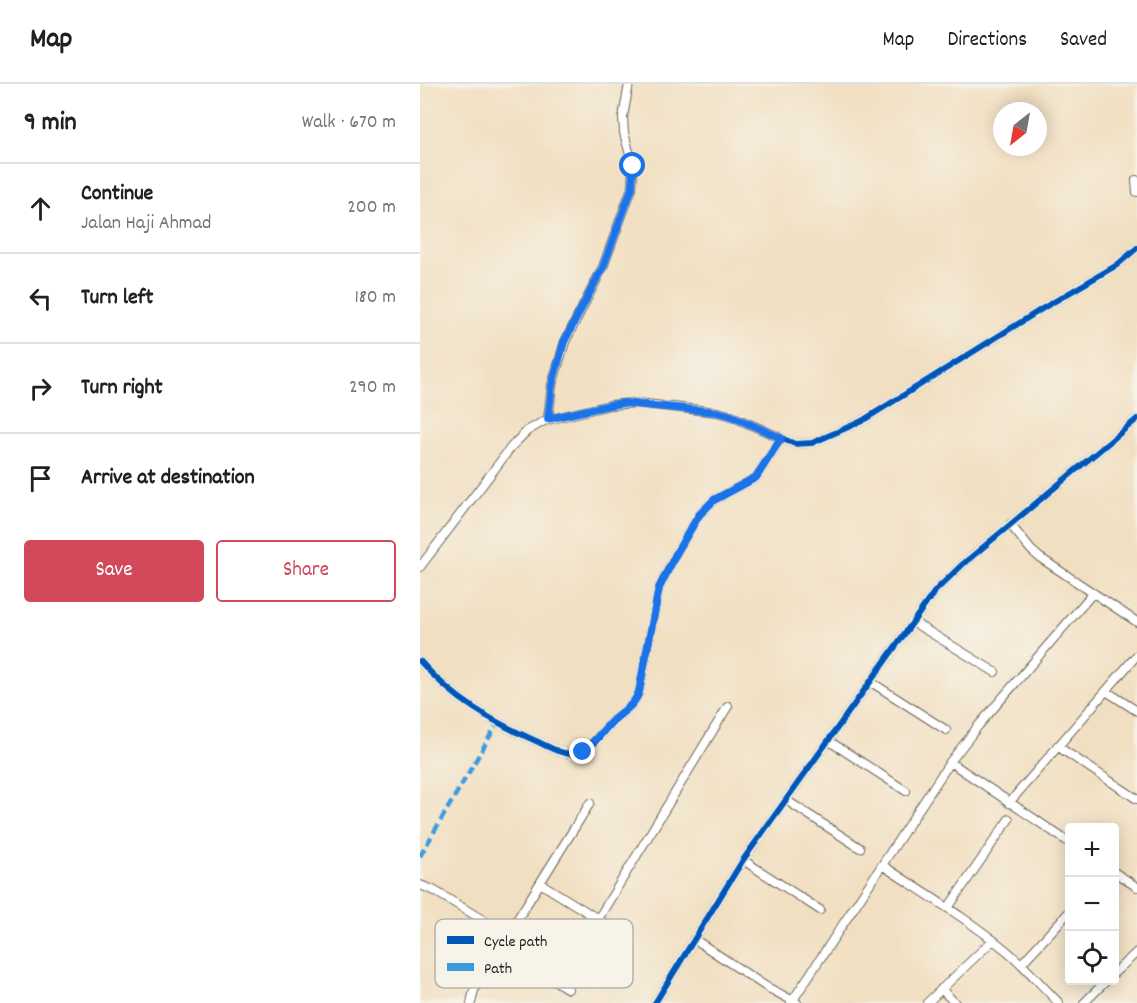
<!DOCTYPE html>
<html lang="en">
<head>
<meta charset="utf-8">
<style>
	:root { --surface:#fff; --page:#f6f6f6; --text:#202124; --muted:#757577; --line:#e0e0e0; --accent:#d1495b }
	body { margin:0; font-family:Dekko,sans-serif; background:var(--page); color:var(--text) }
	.controls { position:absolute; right:18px; bottom:18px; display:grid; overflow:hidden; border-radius:6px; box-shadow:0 3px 15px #0003 }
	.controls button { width:54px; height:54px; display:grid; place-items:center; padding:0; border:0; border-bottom:2px solid var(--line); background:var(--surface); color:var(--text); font:30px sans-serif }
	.compass { position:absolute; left:573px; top:18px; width:54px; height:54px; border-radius:50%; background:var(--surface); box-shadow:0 3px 15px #0003; rotate:211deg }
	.stop { position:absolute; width:18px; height:18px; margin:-14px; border:4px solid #1a73e8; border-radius:50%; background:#fff }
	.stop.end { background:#1a73e8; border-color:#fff; box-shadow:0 2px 6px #0008 }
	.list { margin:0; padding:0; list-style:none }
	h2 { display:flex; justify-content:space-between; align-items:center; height:78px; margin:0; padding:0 24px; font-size:26px }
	h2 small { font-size:20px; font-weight:400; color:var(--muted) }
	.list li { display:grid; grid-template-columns:39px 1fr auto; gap:18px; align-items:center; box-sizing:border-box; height:90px; padding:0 24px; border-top:2px solid var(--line) }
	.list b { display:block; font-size:22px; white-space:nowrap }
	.list p { margin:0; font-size:20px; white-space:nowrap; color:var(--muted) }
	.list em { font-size:20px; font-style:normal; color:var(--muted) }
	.actions { display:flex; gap:12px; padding:18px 24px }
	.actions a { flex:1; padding:14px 0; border:2px solid var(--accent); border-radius:6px; text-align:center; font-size:21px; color:var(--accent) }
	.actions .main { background:var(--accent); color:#fff }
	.icon { flex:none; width:33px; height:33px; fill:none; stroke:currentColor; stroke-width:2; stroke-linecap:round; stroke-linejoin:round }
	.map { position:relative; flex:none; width:717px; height:919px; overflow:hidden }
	header { display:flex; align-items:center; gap:36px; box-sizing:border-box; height:84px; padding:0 30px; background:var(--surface); border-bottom:2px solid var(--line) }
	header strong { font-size:28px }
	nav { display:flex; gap:33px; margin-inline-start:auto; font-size:21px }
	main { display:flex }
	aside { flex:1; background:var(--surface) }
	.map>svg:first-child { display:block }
</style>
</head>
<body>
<header>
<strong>Map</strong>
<nav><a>Map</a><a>Directions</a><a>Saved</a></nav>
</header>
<main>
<aside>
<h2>9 min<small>Walk · 670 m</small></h2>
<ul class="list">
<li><svg class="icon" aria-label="ahead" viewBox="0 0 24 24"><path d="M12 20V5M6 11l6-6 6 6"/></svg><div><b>Continue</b><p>Jalan Haji Ahmad</p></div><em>200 m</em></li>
<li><svg class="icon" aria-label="left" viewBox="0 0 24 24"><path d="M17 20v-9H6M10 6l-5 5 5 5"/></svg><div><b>Turn left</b></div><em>180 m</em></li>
<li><svg class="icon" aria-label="right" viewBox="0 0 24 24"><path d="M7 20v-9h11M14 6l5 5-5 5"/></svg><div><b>Turn right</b></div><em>290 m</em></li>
<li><svg class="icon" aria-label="arrive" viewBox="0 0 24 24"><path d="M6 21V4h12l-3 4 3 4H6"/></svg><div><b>Arrive at destination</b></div></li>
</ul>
<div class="actions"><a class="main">Save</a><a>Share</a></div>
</aside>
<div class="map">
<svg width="717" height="919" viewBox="0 0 717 919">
	<rect width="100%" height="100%" fill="#f7f3e8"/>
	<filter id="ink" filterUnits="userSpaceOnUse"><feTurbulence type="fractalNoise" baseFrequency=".0167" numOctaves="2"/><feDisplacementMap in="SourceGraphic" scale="12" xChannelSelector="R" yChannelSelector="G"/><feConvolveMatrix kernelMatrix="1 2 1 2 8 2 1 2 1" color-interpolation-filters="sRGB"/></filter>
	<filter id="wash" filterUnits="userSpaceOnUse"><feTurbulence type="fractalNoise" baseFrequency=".008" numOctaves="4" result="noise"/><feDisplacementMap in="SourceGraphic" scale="24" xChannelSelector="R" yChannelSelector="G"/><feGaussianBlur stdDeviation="1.35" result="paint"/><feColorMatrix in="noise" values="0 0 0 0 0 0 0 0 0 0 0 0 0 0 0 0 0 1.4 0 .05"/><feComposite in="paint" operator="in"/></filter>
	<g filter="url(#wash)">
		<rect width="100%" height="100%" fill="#f1dfc1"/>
	</g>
	<g filter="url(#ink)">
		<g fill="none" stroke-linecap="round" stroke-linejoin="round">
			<defs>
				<path id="minor" d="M716,96L717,108
					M128,335L132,301L145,258L183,183L212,104L213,82L204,49L203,33L209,0
					M590,440L611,466L619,473L717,538
					M0,483L92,362L107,347L124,337L190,321L217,319L297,328L309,331L361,354
					M493,538L575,588
					M0,577C33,615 71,637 116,657C127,662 142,671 154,670C171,669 181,649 192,638C202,628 214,622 219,608L239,504L257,467L279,431L294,416L336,394L361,354L375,360L392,359L442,337L625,223L697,181L717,164
					M451,598L526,646
					M686,607L717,627
					M409,657L486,707
					M637,662L717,715
					M530,678L650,759
					M366,716L440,764
					M589,719L717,571
					M323,776L400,826
					M462,781C504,809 548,835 587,867C606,883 622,902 639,919
					M694,788L717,803
					M120,799L207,853
					M0,801L13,806L88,851
					M528,824L589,735
					M178,835L308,622
					M274,855L345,902L377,919
					M81,861L148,905
					M601,880L650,827
					M694,889L717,868
					M521,905L535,919
					M51,919L54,906L62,892L170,719
					M235,919L323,776L515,507L543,480L717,335
					M371,919L530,678L559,641L673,509
					M507,919L573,856
					M664,919L687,896"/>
			</defs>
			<use href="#minor" stroke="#676056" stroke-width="10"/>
			<use href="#minor" stroke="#fff" stroke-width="8"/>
			<path stroke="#3c9bdf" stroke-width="4.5" stroke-dasharray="9 4.5" stroke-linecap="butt" d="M0,772L77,640"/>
			<defs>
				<path id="cycleway" d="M0,577C33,615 71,637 116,657C127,662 142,671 154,670C171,669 181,649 192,638C202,628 214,622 219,608L239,504L257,467L279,431L294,416L336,394L361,354L375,360L392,359L442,337L625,223L697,181L717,164
					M235,919L323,776L515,507L543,480L717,335"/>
			</defs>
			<use href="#cycleway" stroke="#f7f3e8" stroke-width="10"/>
			<use href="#cycleway" stroke="#0057b8" stroke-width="6"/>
		</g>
	</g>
	<g fill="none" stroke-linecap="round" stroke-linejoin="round" filter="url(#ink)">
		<path stroke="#1a73e8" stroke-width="8" d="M163,668C174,658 183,646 193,636C203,627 214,622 219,608L239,504L257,468L279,431L294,416L336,393L361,354L309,331L297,328L204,319L190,321L128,335L132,301L144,258L183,183L212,104L213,82"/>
	</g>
	<rect x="15" y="835" width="198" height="69" rx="9" fill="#f7f3e8" stroke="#b5b2ab" stroke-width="1.5"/>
	<rect x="27" y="852" width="27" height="8" fill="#0057b8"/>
	<rect x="27" y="879" width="27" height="8" fill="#3c9bdf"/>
	<g font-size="16" fill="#1c1c1c">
		<text x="64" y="862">Cycle path</text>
		<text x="64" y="889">Path</text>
	</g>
</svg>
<div class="controls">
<button>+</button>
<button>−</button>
<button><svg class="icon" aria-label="locate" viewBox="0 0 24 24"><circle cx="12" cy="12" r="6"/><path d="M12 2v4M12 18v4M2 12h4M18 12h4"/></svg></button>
</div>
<svg class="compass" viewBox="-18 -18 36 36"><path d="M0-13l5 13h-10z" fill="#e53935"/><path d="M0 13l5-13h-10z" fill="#757577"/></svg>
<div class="stop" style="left:213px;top:82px"></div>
<div class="stop end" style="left:163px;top:668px"></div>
</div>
</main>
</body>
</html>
